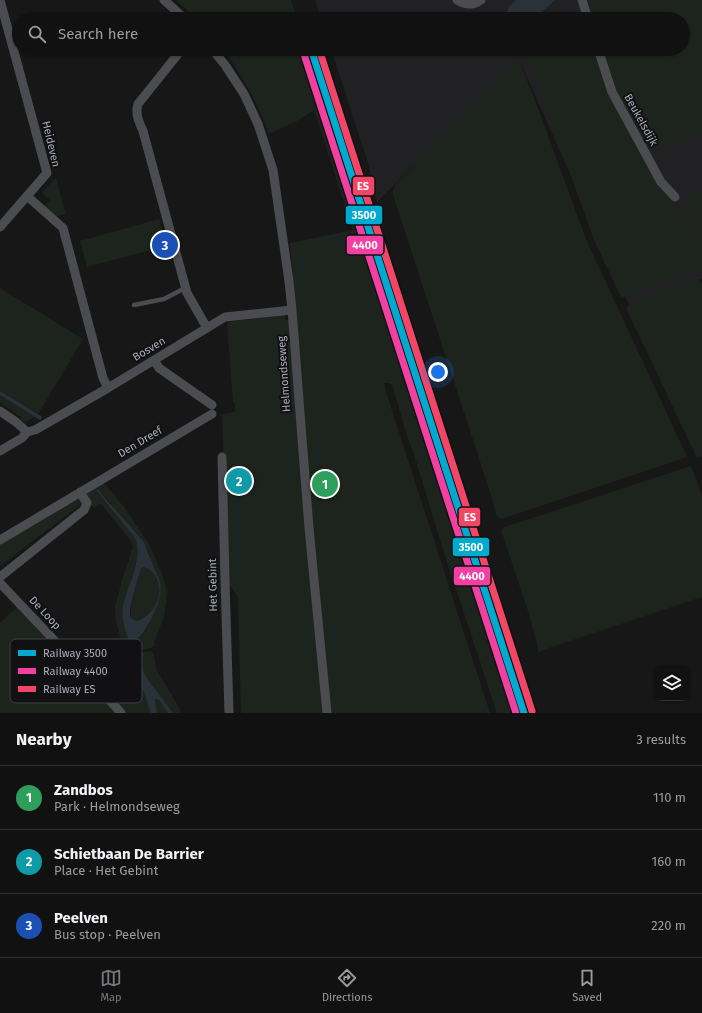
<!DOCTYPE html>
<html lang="en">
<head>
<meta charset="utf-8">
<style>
	:root { --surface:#111; --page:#1e1f1f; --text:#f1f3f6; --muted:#9c9d9f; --line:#303131; --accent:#757880 }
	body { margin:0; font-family:"Fira Sans",sans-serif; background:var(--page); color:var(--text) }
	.controls { position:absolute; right:12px; bottom:12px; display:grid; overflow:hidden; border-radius:8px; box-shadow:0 1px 3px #0004 }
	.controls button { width:36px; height:36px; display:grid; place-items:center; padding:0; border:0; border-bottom:1px solid var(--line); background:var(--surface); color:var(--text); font:20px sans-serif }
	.you { position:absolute; left:438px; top:372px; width:14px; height:14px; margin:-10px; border:3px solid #fff; border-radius:50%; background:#1a73e8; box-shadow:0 0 0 6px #1a73e833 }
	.badge { display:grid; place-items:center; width:26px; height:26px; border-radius:50%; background:var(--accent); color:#fff; font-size:13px; font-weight:700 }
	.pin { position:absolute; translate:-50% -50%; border:2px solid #fff; box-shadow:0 1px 4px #0006 }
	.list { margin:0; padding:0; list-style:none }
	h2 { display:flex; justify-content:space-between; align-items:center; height:52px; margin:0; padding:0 16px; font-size:17px }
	h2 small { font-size:13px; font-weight:400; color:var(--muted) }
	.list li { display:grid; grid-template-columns:26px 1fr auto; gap:12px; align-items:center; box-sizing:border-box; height:64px; padding:0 16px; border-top:1px solid var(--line) }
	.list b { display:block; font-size:15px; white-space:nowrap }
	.list p { margin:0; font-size:13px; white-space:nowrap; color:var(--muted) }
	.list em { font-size:13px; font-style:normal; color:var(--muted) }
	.icon { flex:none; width:22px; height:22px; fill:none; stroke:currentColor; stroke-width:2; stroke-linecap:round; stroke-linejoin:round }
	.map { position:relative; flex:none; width:702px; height:713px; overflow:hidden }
	.search { position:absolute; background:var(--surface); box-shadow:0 1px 3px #0004; left:12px; right:12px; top:12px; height:44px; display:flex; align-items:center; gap:10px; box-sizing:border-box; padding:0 14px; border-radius:22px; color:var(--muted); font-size:15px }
	.sheet { height:244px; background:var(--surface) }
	nav { display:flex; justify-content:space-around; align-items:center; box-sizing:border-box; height:56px; border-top:1px solid var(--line); background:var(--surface); font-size:11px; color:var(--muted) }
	nav a { display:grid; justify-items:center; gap:2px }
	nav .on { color:var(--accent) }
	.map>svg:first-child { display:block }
</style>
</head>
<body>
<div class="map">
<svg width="702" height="713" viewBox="0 0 702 713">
	<rect width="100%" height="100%" fill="#171717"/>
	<path fill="#212123" d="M315,0H702V279L629,305L520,62L377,202L368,163L331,49H683V19H321Z"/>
	<path fill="#1d241e" d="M176,0H291L297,19H197Z
		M589,0H702V130L650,154L614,86L600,49H683V19H590L585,2Z
		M223,49H306L517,713H497L444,553L416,461L405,429L392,385L389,383H384L386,392L387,395L490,713H241L238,598L228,582L222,414L235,412V402H233L227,322L285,315V320L297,322L290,243L353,230L314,110L297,121L269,134C259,105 241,74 223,49Z
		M532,49H593L600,73L616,109L646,165L661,187L682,213L702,231V268L627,296L622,297L620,295L594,240L527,54Z
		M520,62L539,111L586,239L687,457L501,519L497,517L491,495L393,195V190L396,184L511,69Z
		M56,179L66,214L55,217L43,207L50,200L42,193L53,180Z
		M702,193V222L681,202Z
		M159,219L166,246L87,267L80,241Z
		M698,278L702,284V456L697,458L626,308L629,305L665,289Z
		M0,288L83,339L38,414L0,391Z
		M0,395L34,417L25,422L21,420V417L0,403Z
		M691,466L702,495V597L543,650L538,653L537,643L527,608L501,530L505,527Z
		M103,482L124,507L149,544L160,569L166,586L167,595L164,617L154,642L155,646L151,648L137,651L136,646L137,640L138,637L145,632L157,606L161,590L160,582L152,562L149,552L144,542L139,536L121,517L106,498L96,490L135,538L137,542L138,549L137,559L123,607V618L131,651C112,654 104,662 89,673L86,671L122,643L116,622L115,606L123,577L133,547L131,541L101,504L94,508L89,504L86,493Z
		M80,496L84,502L0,566V542Z
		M143,567C160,571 164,594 154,607C150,613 144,618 137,621C133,620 131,618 131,614C129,606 138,578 141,569Z
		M17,607L67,659L115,713H0V623Z
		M150,651L153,653L154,655L156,669L180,709L181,713H173C163,697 147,683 140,665C138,661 138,657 137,653Z
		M132,653L134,663L151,713H125L103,683L97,677L94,679L91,676L112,660Z
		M156,699H158L168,713H157L155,702Z"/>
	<path fill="#2a3239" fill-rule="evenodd" d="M516,0H555L534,19H511L507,12L509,7Z
		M0,391L41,416L42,418L40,420L35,417L0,395Z
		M97,489L144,542C147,549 149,555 152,562C154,569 158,575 160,582C164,596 153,617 145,630C142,636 136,637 136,645C137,674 158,690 173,713H168L159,700L157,699L155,700L157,713H151L149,708C142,686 135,665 129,643C126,631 121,619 123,606C127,587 144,557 135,538L96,490ZM143,567C160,571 164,594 154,607C150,613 144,619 137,621C133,620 131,618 130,614C129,606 138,578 141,569Z"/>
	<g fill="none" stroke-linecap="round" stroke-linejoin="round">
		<path stroke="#4b4c50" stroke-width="4.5" d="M134,305L164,299L185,288"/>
		<path stroke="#4b4c50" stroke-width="9" d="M0,0L47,173L27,196L63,228L103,378L108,388
			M164,0L185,19
			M457,0C466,5 473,6 481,0
			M582,0L588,19
			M182,49L138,104C135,114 139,122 143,131L187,293L207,328
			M212,49L225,65L244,94L258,124L273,170L289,281L292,310L309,528L327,713
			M598,49L612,92L661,182L675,197
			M0,227L27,196
			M154,360L159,368L212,405
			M0,411L16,422L27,432
			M0,451L22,438L27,432L35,430L108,388L225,317L292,310
			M222,457C224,542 226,628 229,713
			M0,540L212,414
			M0,577L84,510L87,503L80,492
			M0,583L91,679L121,713"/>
		<defs>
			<path id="rail-1" d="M311,49L524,713"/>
			<path id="rail-2" d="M303,51L516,713"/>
			<path id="rail-3" d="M319,49L532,711"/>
		</defs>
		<use href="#rail-1" stroke="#111113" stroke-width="10"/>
		<use href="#rail-2" stroke="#111113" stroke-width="10"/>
		<use href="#rail-3" stroke="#111113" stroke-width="10"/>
		<use href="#rail-1" stroke="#00a9ce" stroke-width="7"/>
		<use href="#rail-2" stroke="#f240a1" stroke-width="7"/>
		<use href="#rail-3" stroke="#f34667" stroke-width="7"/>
	</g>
	<g text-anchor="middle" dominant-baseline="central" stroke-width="4" stroke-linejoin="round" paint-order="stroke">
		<g font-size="11" fill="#a8adb8" stroke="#111113">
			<text transform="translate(641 120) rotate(61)">Beukelsdijk</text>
			<text transform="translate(51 144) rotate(77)">Heideven</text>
			<text transform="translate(149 349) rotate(-31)">Bosven</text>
			<text transform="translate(284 374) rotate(-94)">Helmondseweg</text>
			<text transform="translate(140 442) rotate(-31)">Den Dreef</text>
			<text transform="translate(213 585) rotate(-91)">Het Gebint</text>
			<text transform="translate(45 613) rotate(47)">De Loop</text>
		</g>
	</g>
	<rect x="10" y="639" width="132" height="64" rx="6" fill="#111113" stroke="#3e4045" stroke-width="1"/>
	<rect x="18" y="650" width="18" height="6" fill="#00a9ce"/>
	<rect x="18" y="668" width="18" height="6" fill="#f240a1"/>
	<rect x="18" y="686" width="18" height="6" fill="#f34667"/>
	<g font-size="11" fill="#a8adb8">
		<text x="43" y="657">Railway 3500</text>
		<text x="43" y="675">Railway 4400</text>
		<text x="43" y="693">Railway ES</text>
	</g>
	<g stroke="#111113" stroke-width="1.5">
		<rect x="352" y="176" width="23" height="20" rx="4" fill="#f34667"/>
		<rect x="345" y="205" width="38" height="20" rx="4" fill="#00a9ce"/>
		<rect x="346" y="235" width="38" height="20" rx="4" fill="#f240a1"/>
		<rect x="458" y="507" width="23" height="20" rx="4" fill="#f34667"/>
		<rect x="452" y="537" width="38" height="20" rx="4" fill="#00a9ce"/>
		<rect x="453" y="566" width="38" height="20" rx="4" fill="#f240a1"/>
	</g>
	<g font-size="11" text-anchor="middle" font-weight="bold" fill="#fff">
		<text x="363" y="190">ES</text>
		<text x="364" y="219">3500</text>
		<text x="365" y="249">4400</text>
		<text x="470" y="521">ES</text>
		<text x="471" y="551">3500</text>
		<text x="472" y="580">4400</text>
	</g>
</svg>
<div class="controls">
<button><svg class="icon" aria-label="layers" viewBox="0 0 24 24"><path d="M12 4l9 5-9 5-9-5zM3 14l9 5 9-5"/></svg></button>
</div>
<div class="you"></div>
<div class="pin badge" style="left:325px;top:484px;background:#2e9e5b">1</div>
<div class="pin badge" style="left:239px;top:481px;background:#0f9aa8">2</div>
<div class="pin badge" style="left:165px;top:245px;background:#1a4fb4">3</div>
<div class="search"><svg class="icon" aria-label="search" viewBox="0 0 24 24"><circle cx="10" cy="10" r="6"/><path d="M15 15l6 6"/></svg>Search here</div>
</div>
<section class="sheet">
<h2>Nearby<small>3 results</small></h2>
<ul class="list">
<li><span class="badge" style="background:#2e9e5b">1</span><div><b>Zandbos</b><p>Park · Helmondseweg</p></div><em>110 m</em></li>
<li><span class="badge" style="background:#0f9aa8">2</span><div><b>Schietbaan De Barrier</b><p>Place · Het Gebint</p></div><em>160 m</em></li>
<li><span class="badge" style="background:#1a4fb4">3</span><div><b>Peelven</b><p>Bus stop · Peelven</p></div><em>220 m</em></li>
</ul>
</section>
<nav>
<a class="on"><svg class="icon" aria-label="map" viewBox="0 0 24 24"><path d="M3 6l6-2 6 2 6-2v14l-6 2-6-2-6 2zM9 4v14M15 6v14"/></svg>Map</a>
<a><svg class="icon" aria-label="directions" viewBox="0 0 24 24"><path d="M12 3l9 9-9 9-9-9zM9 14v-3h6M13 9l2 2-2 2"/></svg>Directions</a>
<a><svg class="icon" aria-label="saved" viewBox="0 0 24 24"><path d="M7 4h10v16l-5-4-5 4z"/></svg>Saved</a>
</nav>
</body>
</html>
